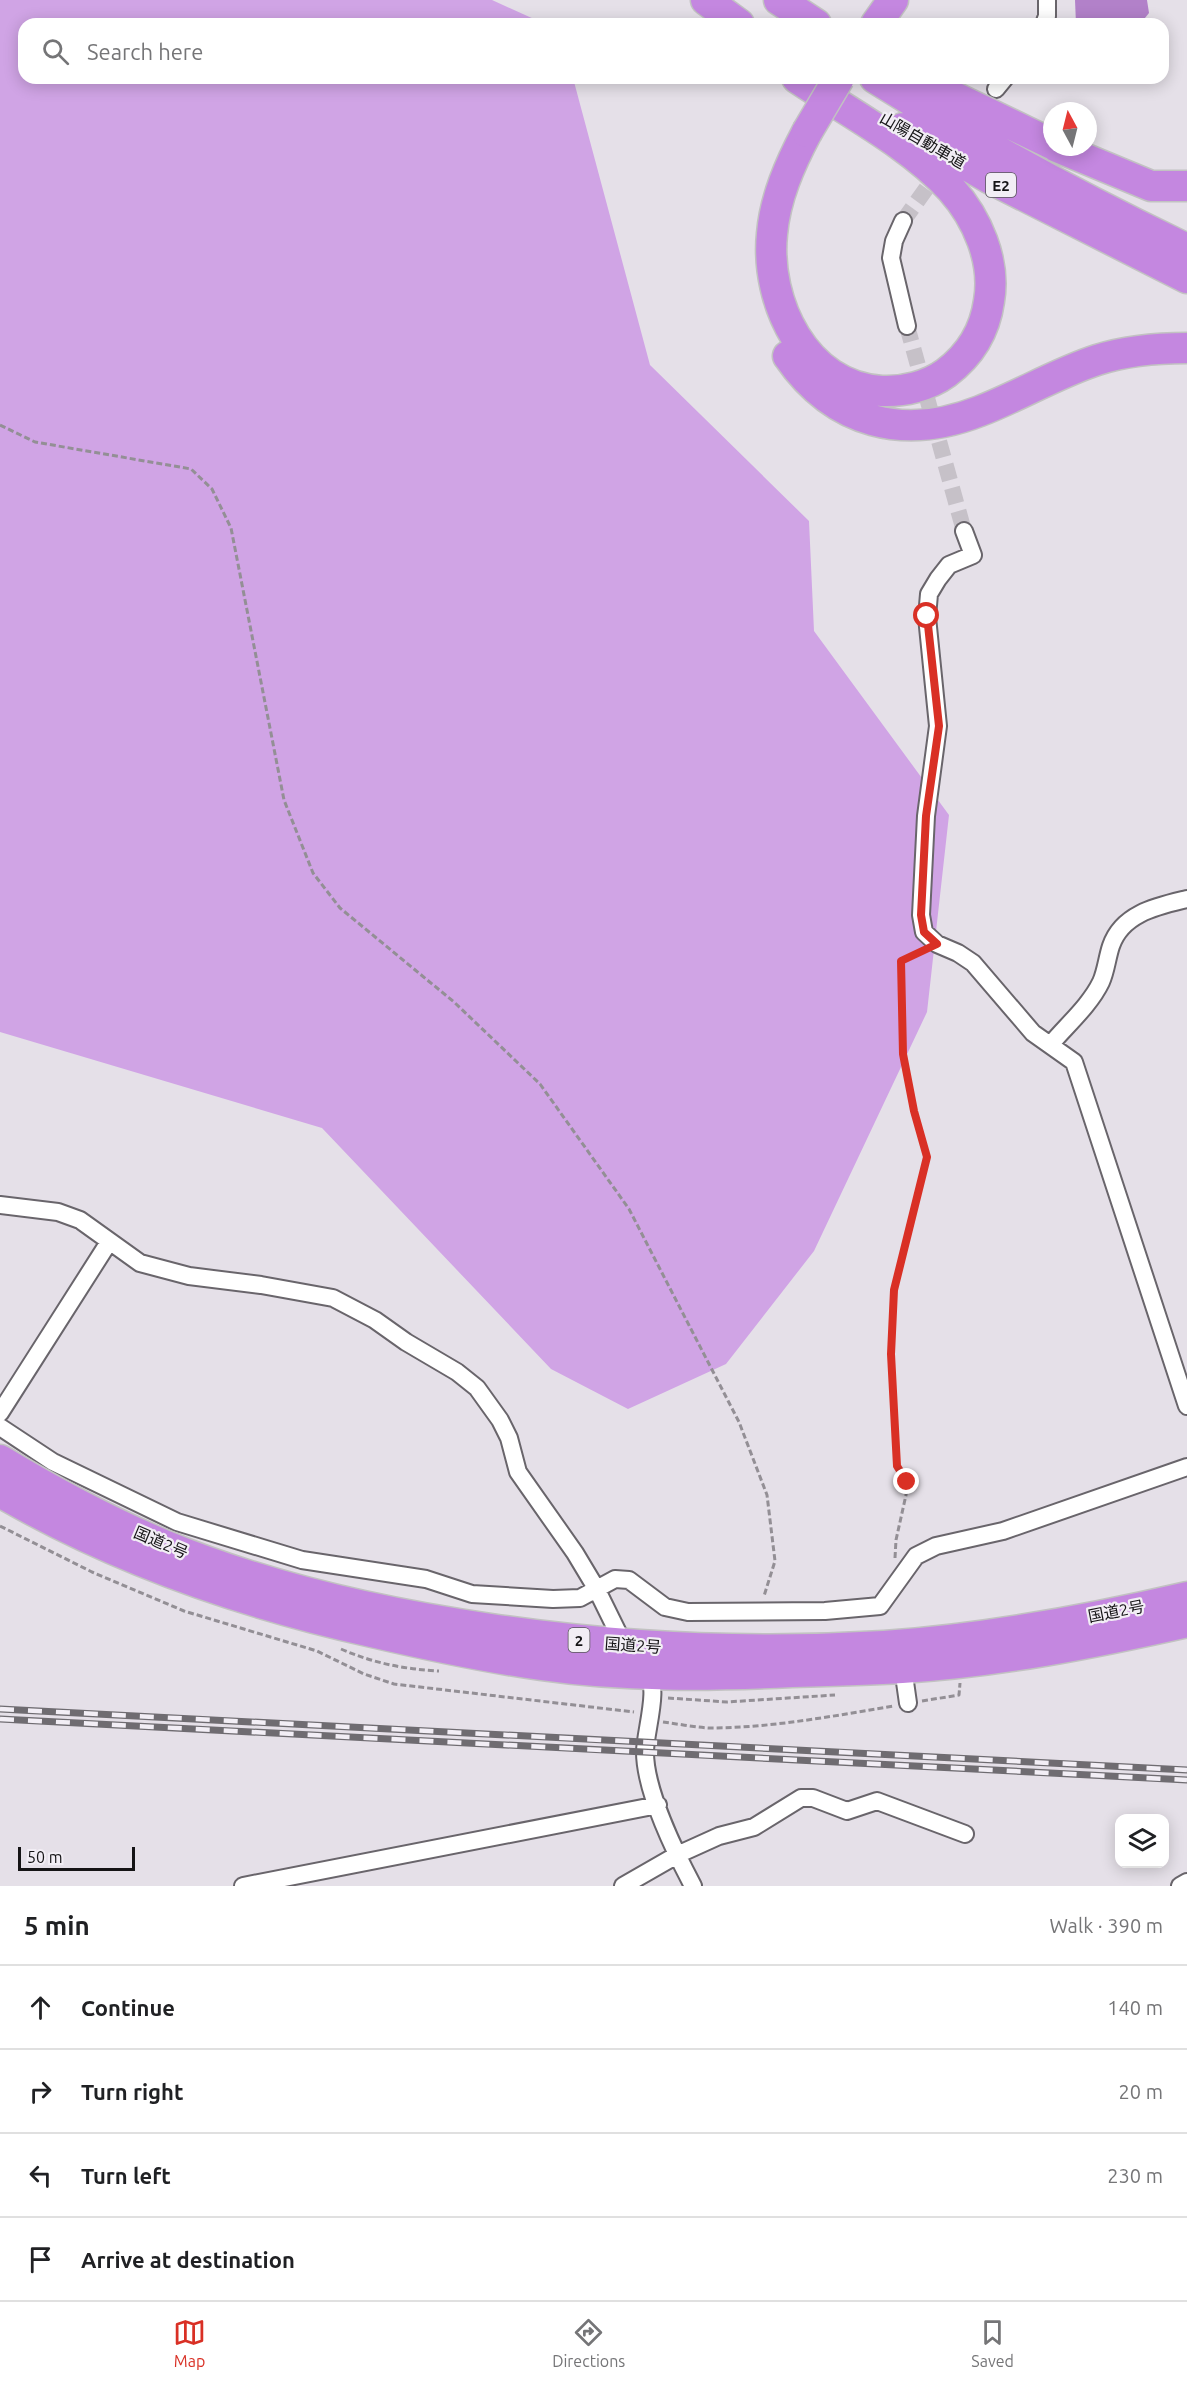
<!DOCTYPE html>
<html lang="en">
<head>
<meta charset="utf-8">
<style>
	:root { --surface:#fff; --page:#f6f6f6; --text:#202124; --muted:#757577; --line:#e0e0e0; --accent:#d93025 }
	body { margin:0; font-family:Ubuntu,"Noto Sans JP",sans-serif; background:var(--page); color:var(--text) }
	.controls { position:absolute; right:18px; bottom:18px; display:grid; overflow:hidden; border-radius:12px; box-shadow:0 3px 15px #0003 }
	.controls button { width:54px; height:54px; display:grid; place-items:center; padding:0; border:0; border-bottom:2px solid var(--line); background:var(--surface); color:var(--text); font:30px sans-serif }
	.compass { position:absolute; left:1043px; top:102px; width:54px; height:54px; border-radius:50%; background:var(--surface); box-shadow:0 3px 15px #0003; rotate:353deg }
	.scale { position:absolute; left:18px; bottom:15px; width:117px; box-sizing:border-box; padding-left:6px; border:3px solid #151416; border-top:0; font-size:16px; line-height:21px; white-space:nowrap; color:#151416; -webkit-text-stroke:4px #f2eef5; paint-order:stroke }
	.stop { position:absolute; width:18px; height:18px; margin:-14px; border:4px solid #d93025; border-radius:50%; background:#fff }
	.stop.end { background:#d93025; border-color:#fff; box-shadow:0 2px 6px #0008 }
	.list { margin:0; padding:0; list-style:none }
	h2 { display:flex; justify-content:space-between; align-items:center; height:78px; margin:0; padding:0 24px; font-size:26px }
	h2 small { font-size:20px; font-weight:400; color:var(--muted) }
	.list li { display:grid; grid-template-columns:39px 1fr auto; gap:18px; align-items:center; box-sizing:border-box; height:84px; padding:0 24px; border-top:2px solid var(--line) }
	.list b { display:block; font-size:22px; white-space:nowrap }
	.list em { font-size:20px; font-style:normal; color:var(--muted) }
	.icon { flex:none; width:33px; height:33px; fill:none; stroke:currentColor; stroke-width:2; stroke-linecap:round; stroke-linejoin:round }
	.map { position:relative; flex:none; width:1187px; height:1886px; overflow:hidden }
	.search { position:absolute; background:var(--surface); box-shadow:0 3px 15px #0003; left:18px; right:18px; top:18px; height:66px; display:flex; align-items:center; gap:15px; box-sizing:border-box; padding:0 21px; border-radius:18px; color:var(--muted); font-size:22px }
	.sheet { height:414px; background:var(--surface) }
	nav { display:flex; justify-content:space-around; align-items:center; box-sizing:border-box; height:84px; border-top:2px solid var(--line); background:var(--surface); font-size:16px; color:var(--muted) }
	nav a { display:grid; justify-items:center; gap:3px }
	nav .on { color:var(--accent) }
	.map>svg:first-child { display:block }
</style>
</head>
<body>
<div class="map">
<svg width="1187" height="1886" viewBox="0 0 1187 1886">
	<rect width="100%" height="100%" fill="#e5e0e8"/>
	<path fill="#d0a4e5" d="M0,0H492L545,24H24V78H573L650,365L809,521L814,631L949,815L927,1012L814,1251L726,1364L628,1409L551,1369L322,1128L0,1032Z"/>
	<path fill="#b281c9" d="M1075,0H1147L1149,13L1140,24H1076Z"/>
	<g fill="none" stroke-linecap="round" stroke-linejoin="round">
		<path stroke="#c6c1c8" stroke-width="16" stroke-dasharray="16 8" stroke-linecap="butt" d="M903,221L941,168
			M907,326L964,531"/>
		<defs>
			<path id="street" d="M1044,24L1047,16V0
				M996,89L1005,78
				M903,221L894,241L891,258L907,326
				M964,531L973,555L949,565L938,579L929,594L927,617L938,726L926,816L921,915L924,932L937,944L958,953L973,963L1033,1033L1074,1062L1187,1406
				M1051,1044C1067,1025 1090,1005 1101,982C1106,971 1107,958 1111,946C1122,913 1158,906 1187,899
				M0,1205L58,1212L80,1220L140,1263L189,1276L261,1285L333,1298L375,1320L406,1342L457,1372L477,1388L500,1420L509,1438L518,1472L575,1553L596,1588L625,1647
				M0,1413L109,1242
				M0,1427L53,1462L177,1522L302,1560L426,1579L472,1594L553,1599L580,1598L615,1579L629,1580L665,1607L688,1612L825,1611L880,1606L916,1556L936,1546L1003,1531L1187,1467
				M903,1668L908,1703
				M646,1670C661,1686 645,1731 645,1752C645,1790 675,1852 693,1886
				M243,1886L658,1805
				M623,1886L677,1855L719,1836L754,1827L801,1798H813L847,1811L877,1801L965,1834
				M1180,1886L1187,1882"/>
			<path id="highway" d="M706,0L739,24
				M779,0L816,24
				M876,24L893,0
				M797,78C846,111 911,145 951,189C977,218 996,261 989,301C985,330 970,355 946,373C928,386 904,392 882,391C805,387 765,302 772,234C775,198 790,164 807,132
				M875,78C975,141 1080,198 1187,249
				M915,78L1052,144
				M903,128L989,178L1187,278
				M1057,147L1151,186H1187
				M788,356C835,424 904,441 980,411C1019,396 1057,373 1097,360C1125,351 1157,348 1187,348
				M0,1460C53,1492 107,1521 164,1545C268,1588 379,1613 491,1629C621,1648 752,1654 884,1646C985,1639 1088,1620 1187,1597
				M0,1492C115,1559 242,1603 372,1632C428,1645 484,1657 541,1665C623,1677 709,1676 792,1672C829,1671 866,1670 902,1668C998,1662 1094,1643 1187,1622"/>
		</defs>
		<use href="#street" stroke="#69656b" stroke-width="20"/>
		<use href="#highway" stroke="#c2c2c2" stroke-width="33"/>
		<path stroke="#938f95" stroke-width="3" stroke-dasharray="6 3" stroke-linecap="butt" d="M0,425L35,442L191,469L212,489L231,528L284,800L313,873L340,908L454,1002L540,1084L629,1209L739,1422L767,1495L775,1561L764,1596
			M0,1526L92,1572L184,1611L317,1651L364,1674L394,1684L634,1712
			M895,1558L896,1540L906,1495L907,1482L897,1466L891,1354L894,1290L927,1157L914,1111L903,1054L901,961L923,951
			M341,1649C373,1663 403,1669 439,1671
			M668,1698L727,1702L835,1695
			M922,1701L959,1695L960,1683
			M663,1722C678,1724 694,1727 709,1728C771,1728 833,1716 894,1706"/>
		<use href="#street" stroke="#fff" stroke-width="16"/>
		<use href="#highway" stroke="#c487e0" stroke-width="30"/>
		<defs>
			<path id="rail" d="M0,1709L1187,1770
				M0,1719L1187,1780"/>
		</defs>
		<use href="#rail" stroke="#6f6c71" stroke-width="7"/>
		<use href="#rail" stroke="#f2eef5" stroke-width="4.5" stroke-dasharray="14" stroke-linecap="butt"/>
		<defs>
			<path id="highway-bridge" d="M807,132L839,78"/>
		</defs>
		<use href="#highway-bridge" stroke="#c2c2c2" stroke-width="33" stroke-linecap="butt"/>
		<use href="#highway-bridge" stroke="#c487e0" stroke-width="30"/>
	</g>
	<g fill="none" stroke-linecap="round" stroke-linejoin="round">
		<path stroke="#d93025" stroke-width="8" d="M907,1482L897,1466L891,1354L894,1290L927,1157L914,1111L903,1054L901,961L937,944L924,932L921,915L926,816L939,726L927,616"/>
	</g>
	<g text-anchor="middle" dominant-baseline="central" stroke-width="4.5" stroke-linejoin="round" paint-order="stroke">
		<g fill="#f2eef5" stroke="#575559" stroke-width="1.5">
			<rect x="986" y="173" width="30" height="24" rx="4.5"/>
			<rect x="568.5" y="1628" width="21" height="24" rx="4.5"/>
		</g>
		<g font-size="15" font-weight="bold" fill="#151416">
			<text x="1001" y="185">E2</text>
			<text x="579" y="1640">2</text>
		</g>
		<g font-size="16" fill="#151416" stroke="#f2eef5">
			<text transform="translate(923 140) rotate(30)">山陽自動車道</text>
			<text transform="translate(161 1542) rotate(23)">国道2号</text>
			<text transform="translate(1116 1611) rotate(-11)">国道2号</text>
			<text transform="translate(633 1645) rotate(4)">国道2号</text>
		</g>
	</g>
</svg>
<div class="controls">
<button><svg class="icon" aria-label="layers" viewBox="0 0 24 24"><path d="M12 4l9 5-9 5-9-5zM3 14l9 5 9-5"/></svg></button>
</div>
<svg class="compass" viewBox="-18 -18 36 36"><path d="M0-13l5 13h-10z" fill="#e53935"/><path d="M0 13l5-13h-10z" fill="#757577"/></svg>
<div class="scale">50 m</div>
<div class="stop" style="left:927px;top:616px"></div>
<div class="stop end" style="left:907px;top:1482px"></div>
<div class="search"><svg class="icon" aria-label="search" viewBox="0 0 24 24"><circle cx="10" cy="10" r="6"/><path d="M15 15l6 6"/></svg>Search here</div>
</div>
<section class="sheet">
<h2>5 min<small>Walk · 390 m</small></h2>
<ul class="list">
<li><svg class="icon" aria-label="ahead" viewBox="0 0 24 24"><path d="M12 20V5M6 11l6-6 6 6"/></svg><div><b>Continue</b></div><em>140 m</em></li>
<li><svg class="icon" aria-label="right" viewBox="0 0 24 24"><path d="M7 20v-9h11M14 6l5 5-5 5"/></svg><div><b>Turn right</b></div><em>20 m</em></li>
<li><svg class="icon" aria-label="left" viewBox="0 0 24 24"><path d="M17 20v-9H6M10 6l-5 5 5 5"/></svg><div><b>Turn left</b></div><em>230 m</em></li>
<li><svg class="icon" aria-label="arrive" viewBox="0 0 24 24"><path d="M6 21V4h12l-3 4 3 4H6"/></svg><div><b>Arrive at destination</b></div></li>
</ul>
</section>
<nav>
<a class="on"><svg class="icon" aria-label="map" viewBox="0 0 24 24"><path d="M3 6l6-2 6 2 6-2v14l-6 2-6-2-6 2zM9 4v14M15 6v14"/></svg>Map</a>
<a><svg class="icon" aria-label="directions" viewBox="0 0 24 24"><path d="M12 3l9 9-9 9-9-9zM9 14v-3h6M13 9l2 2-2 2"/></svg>Directions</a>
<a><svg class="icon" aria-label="saved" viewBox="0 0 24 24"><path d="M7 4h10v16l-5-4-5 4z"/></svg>Saved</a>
</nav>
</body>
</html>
